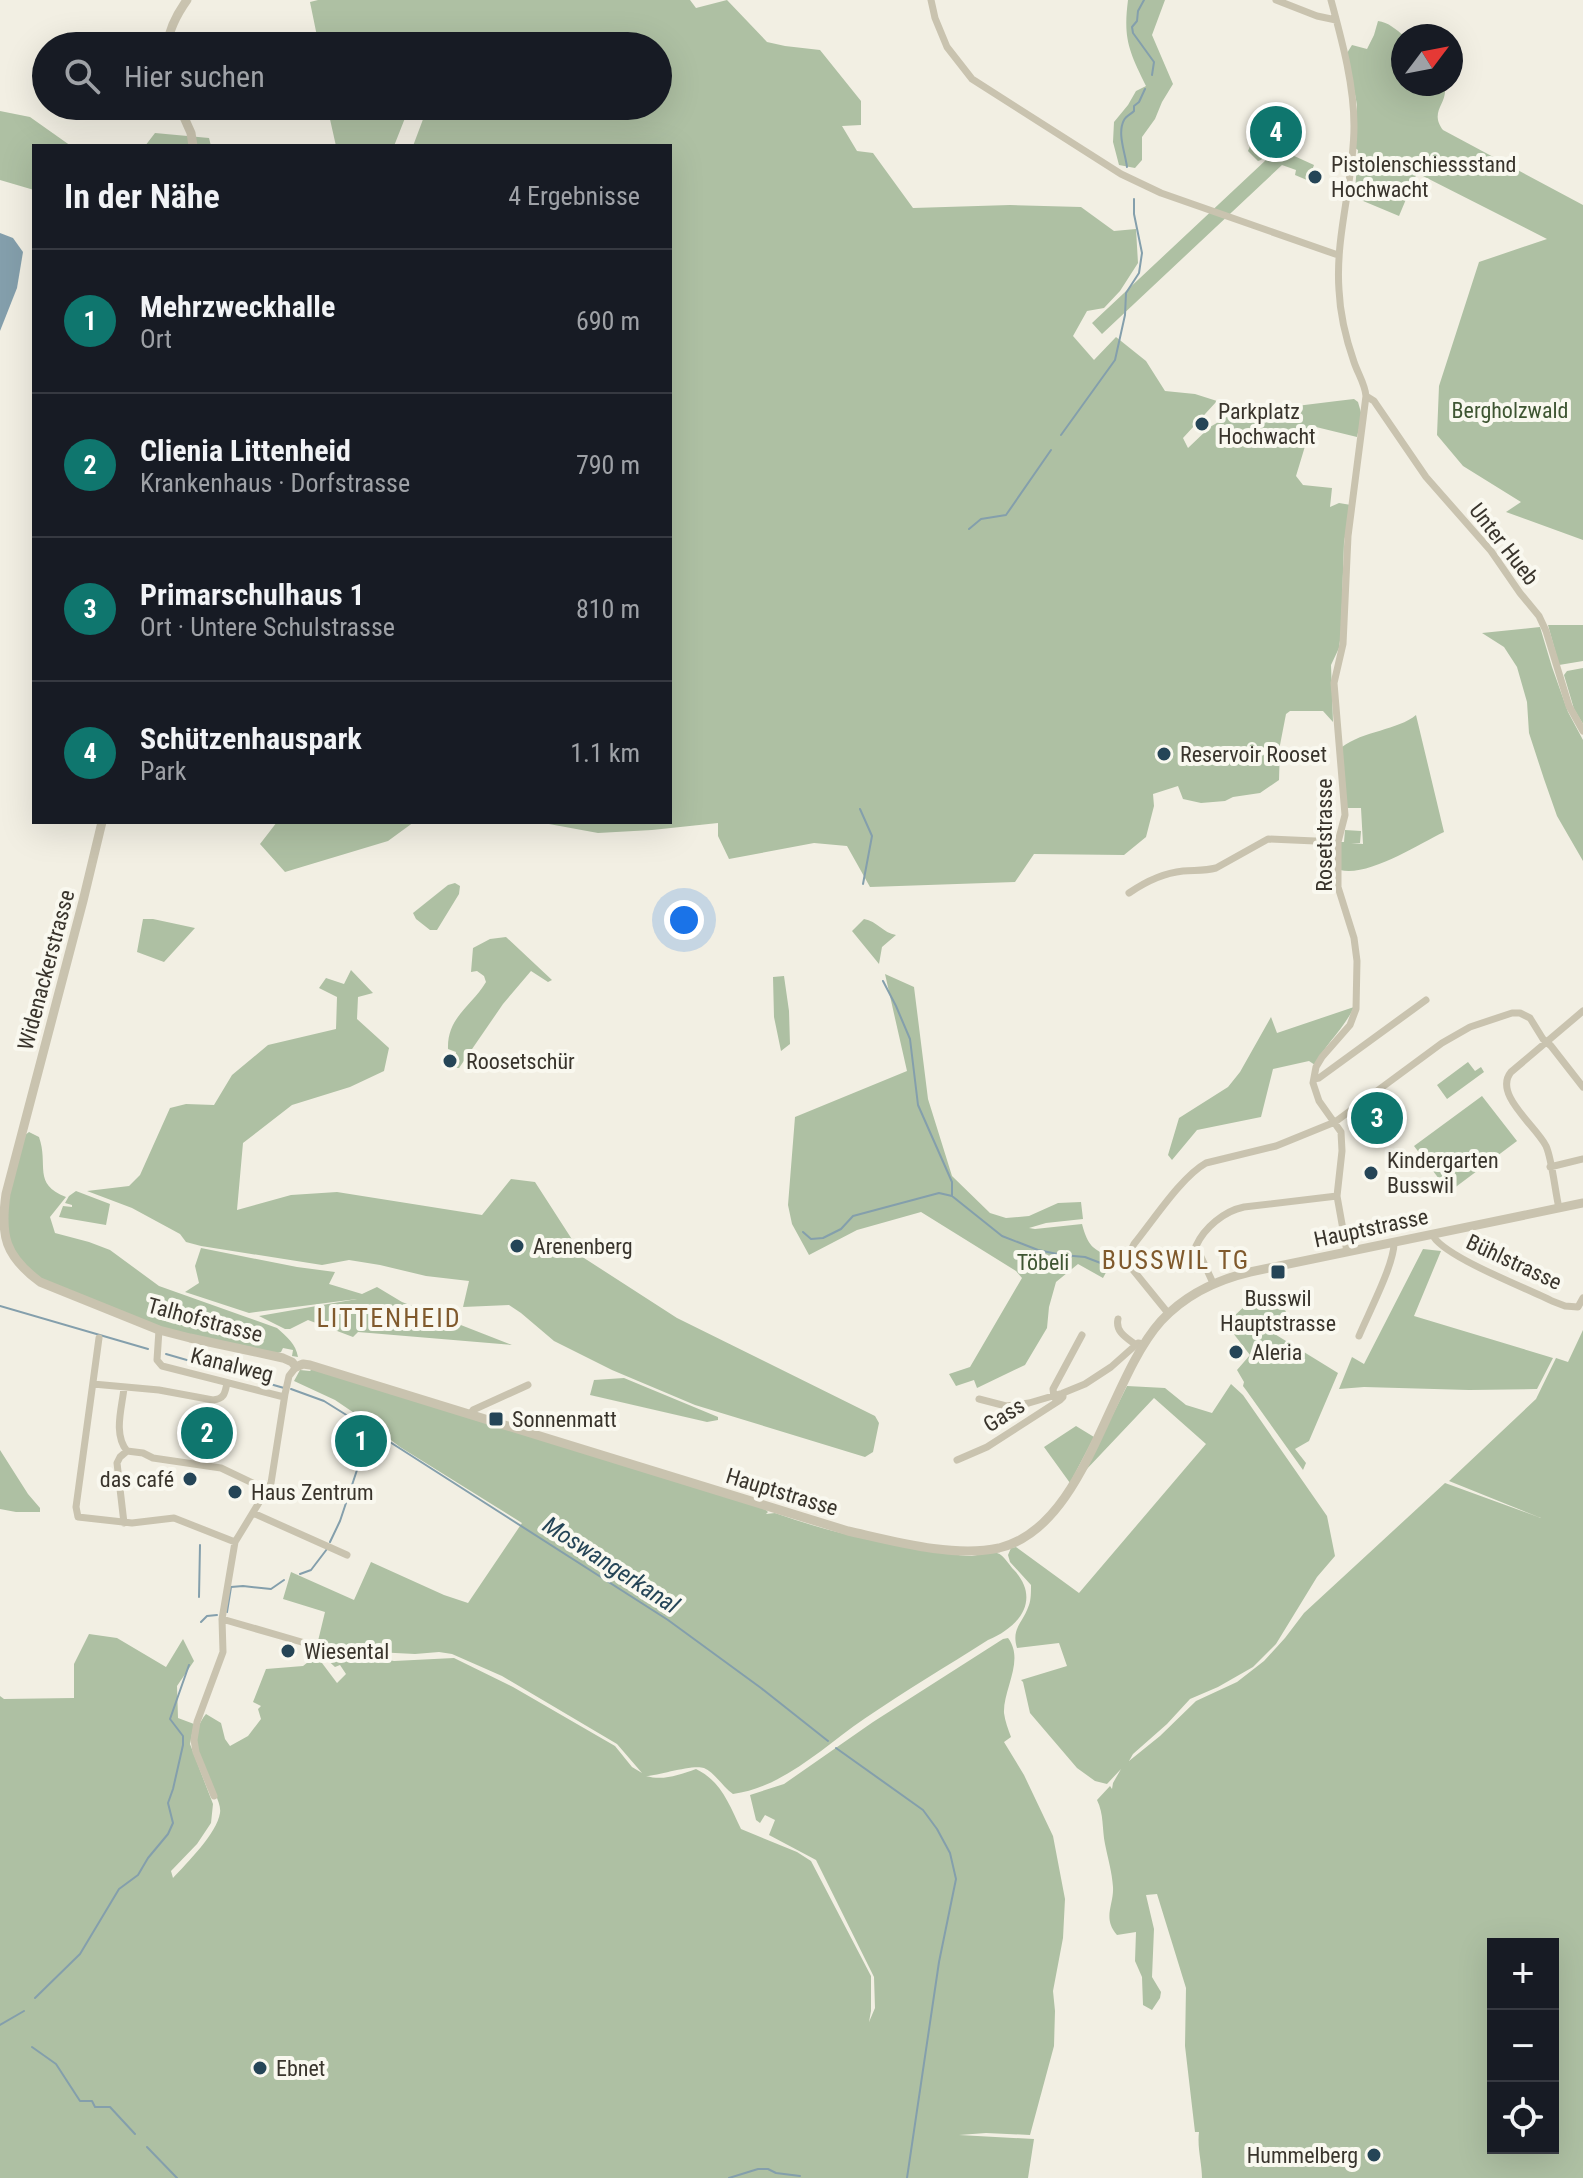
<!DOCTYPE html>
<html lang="de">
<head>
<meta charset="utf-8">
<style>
	:root { --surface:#171b24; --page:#242831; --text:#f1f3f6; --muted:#9ea1a6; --line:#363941; --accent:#0f766e }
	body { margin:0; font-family:"Roboto Condensed",sans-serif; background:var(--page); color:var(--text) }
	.controls { position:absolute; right:24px; bottom:24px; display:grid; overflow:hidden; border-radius:0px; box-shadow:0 8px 32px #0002 }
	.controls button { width:72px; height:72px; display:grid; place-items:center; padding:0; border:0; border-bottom:2px solid var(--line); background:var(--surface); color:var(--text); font:40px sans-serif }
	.compass { position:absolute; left:1391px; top:24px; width:72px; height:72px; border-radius:50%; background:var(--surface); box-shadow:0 8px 32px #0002; rotate:58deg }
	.you { position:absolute; left:684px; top:920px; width:28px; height:28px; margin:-20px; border:6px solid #fff; border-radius:50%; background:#1a73e8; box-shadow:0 0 0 12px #1a73e833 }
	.badge { display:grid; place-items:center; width:52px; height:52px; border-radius:50%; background:var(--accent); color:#fff; font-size:26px; font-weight:700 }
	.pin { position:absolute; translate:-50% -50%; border:4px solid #fff; box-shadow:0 2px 8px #0006 }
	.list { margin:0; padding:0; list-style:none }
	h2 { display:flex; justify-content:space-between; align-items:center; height:104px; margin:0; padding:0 32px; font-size:34px }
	h2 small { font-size:26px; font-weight:400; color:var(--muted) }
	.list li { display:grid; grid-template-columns:52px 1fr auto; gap:24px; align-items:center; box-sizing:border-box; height:144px; padding:0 32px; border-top:2px solid var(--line) }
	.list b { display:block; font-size:30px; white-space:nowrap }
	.list p { margin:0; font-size:26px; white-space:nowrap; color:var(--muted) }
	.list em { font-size:26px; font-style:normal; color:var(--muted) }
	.icon { flex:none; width:44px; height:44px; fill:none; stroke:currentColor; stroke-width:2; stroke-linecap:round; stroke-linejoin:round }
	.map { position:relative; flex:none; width:1583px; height:2178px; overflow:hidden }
	.search { position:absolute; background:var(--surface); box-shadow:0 8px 32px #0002; left:32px; top:32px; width:640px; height:88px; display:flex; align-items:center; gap:20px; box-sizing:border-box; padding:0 28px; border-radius:44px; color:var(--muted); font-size:30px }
	.panel { position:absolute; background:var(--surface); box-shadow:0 8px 32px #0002; left:32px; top:144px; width:640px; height:680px; border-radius:0px }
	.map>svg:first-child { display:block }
</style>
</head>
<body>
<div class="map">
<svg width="1583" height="2178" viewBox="0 0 1583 2178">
	<rect width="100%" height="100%" fill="#f2efe3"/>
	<path fill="#aec0a3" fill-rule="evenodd" d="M318,0H690L696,8L727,0L767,42L785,46L820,50L861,101V125L842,126L857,151L873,153L913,208L1010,205L1081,207L1114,231L1136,229L1138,263L1120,291L1104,308L1087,311L1073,336L1094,360L1116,337L1146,361L1165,391L1195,394L1217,401L1183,438L1188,448L1210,427L1232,414L1337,401L1354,399L1358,402L1362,416L1357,437L1316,427L1306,443L1296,476L1303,485L1332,488L1330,507L1339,503L1351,505L1344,542L1341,633L1339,648L1331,665L1333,722L1323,711H1290L1286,714L1280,745L1279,780L1260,793L1233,797L1225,801L1201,803L1183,799L1178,786L1153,794L1154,806L1146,837L1124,855L1034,854L1015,882L870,887L847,846L814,843L729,859L718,836V823L652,830L598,833L538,822H670V146H413L428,106H658V46H319L310,2Z
		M1128,0H1165L1152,35L1173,84L1162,102L1155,119L1142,137V160L1135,168L1119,165L1113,142L1114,122L1128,105L1136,91L1146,86C1129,51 1123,39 1128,0Z
		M1378,21C1388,22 1397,30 1404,36L1403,84H1444C1450,103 1428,110 1443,130L1583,205V540L1506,512L1521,502L1463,466L1437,435L1439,386L1479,262L1547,239L1417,173L1399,216L1356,198L1355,191L1358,150L1355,148L1357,105L1347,53L1352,45L1367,49L1374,35Z
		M327,106H412L407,113L394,146H336Z
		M1284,106L1299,130L1293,135C1284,134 1278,141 1272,147L1277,149L1282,144L1292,155L1314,165L1310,176L1316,179L1314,183L1295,175L1296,170L1282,165L1102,334L1092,323L1267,159L1271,148L1261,160L1258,161L1248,151C1255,135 1266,110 1284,106Z
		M0,111L30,117L71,146H34V190L0,180Z
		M155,133L209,138L211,146H145Z
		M1548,625H1583V661L1559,665Z
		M1540,627L1552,667L1568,712L1583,740V861L1557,816L1544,779L1529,733L1527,702L1517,667L1504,647L1482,633Z
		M1583,668V724L1574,709L1564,675L1567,671Z
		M1416,715L1444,832C1417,845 1368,877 1340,870L1341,842H1344L1345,830L1361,831L1360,843H1351L1363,844L1361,808H1347L1342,747C1363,731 1398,730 1416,715Z
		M277,822H414L388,841L285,872L260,844Z
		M455,883L460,886L459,894L437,930H430L416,919L413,913L448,885Z
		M143,919H153L195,928L164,962L137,952Z
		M864,919C877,921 883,933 896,935L882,947L879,964L852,931Z
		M506,937L552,980L548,982L531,971L503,1004L459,1068H454L456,1052L448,1049C447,1017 471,1007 486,982L484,976L477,971L471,972L473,948L490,939Z
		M351,970L373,993L358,997L357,1019L389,1048L384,1071L350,1087L292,1105L243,1143L237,1210L291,1195L337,1192L482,1215L511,1179L535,1182L584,1258L677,1318L875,1416L879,1423L873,1452L865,1457L695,1405L612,1370L554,1341L521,1313L509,1305L463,1307L469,1281L426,1276L380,1265L349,1260L322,1265L201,1246L186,1242L180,1234L132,1208L87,1191L129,1186L140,1175L170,1108L186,1104L214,1105L232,1075L268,1045L336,1029L337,997L319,988L326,978L344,984Z
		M885,974L914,987L928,1099L952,1176L990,1213L1006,1218L1029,1216L1058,1203L1081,1202L1083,1219L1046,1223L1029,1228L1035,1229L1082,1224C1088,1246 1092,1249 1113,1258L1114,1263L1110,1265L1103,1278L1078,1264L1056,1282L1049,1307L1047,1328L1025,1365L977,1388L974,1380L956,1386L949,1374L970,1367L1022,1278L1016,1271L921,1212L857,1230L809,1255L792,1224L788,1205L795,1117L907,1071Z
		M784,976L789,1011L790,1044L781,1051L774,1017L773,977Z
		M1354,1007C1344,1029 1325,1044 1315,1065L1309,1061L1273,1069L1261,1117L1197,1130L1172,1160L1168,1155L1179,1118L1228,1087L1240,1072L1271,1017L1277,1033Z
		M1468,1062L1475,1071L1481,1067L1484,1072L1447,1099L1437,1085Z
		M1482,1096L1517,1141L1449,1192L1414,1146Z
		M29,1132L39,1137C49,1165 32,1184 66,1197L50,1217L55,1233L89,1242L110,1250L159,1286L277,1328C287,1337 296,1344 298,1357L292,1356L293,1350L283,1348L281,1352L274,1354L171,1331L51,1284L33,1274L16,1256L1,1223L25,1135Z
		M76,1191L110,1204L106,1225L59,1217L63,1206L72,1207V1205L65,1203L69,1196Z
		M201,1248L297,1267L335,1272L329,1284L362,1294L377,1287L402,1302L512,1345L358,1332L353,1337L308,1320L290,1329H285L259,1316L357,1299L249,1313L185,1292L199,1283L195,1266Z
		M1423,1249L1441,1251L1414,1316L1553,1358L1537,1389L1469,1390L1364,1387L1339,1389L1352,1357L1364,1364Z
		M1257,1294L1286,1311L1273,1333L1338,1373L1309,1441L1295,1449L1306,1463L1303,1470L1246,1390L1243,1386L1244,1382L1237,1370L1250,1355L1226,1324Z
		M1583,1330V2178H1202C1202,2163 1197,2148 1199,2132H1195L1185,2046L1186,1988L1157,1894L1146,1895L1154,1929L1152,1977L1161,1992L1160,1998L1152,2010L1143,2005L1142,1977L1135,1961L1136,1932L1117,1935C1102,1918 1114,1905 1113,1887C1112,1872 1108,1859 1105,1844C1102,1829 1104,1814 1097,1800L1110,1786L1112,1789L1113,1783L1121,1769L1107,1784L1095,1781L1077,1768L1030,1713L1023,1682L1021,1680L1067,1666L1059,1643L1017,1648C1011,1628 1023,1623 1029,1605C1031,1600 1031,1592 1031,1585L1010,1562L1008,1555L1011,1548L1016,1547L1079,1593L1206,1444L1154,1398L1084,1472L1127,1386L1165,1388L1186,1405L1212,1413L1231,1384L1243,1395L1327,1516L1335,1556L1317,1577L1276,1644L1253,1667L1218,1687L1190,1699L1167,1724L1133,1754L1129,1761L1160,1736L1196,1701L1237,1682L1264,1661L1285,1638L1304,1613L1445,1483L1541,1518L1449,1481L1536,1399L1556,1358L1568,1362ZM1493,1944H1553V2148H1493Z
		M312,1369L765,1509L768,1512L766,1514L775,1513C831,1533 890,1546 948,1553C956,1555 964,1556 972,1556C980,1555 989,1552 997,1553C1004,1555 1009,1565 1014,1570C1041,1599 1020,1627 988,1640C947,1666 905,1691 864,1719C823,1747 784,1787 733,1794C723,1787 714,1772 704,1768C693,1764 660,1775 646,1776C663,1781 679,1775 696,1769C721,1781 729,1804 741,1829L797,1852L811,1861L871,1976V2011L869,2022L875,2008L874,1977L816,1860L769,1835L775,1820L765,1815L760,1823L756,1820L750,1795L784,1784L873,1722L1003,1639L1008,1638C1025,1660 1003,1689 1004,1713C1005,1721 1008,1729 1011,1737L1004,1742L1024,1775L1053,1836L1065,1899L1063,1938L1053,1991L1055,2011L1054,2046L1030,2135L986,2133L959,2135L1034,2139L1028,2178H0V1696L4,1699L74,1698V1664L89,1634L117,1638L166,1667L183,1639L194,1661L177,1686L178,1718L194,1724L190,1744L213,1804L211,1823L197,1844L171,1871L173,1878C187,1863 217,1833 220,1813C221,1807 218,1801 216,1795C207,1768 184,1741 206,1714L221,1723L225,1739L230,1746L248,1736L261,1719L258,1709L261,1706L253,1702L266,1669L303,1666L312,1659L315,1661L319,1659L337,1683L346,1674L340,1665L335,1667L320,1653L317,1647L394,1661L454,1658L513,1687L615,1746L632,1767L642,1773L617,1744L502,1676L452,1654L439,1652L415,1654L356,1651L318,1641L325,1612L283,1599L291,1572L354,1600L371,1562L444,1595L468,1603L522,1523L400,1447L369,1423L335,1400L294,1381L300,1370L310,1371Z
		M624,1378L718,1417V1420L707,1422L590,1395L594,1380Z
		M1076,1426L1094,1437L1070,1483L1044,1447Z
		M0,1450L28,1494L40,1508V1512H16L0,1509Z"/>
	<path fill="#849fac" d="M0,233L13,238L23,252L17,288L0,331Z"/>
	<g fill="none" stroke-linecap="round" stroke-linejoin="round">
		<path stroke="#849fac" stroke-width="2" d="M1144,0L1138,11L1137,21L1132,27L1133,33L1154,62L1152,75
			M1127,167C1125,152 1117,133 1124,120C1126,116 1131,114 1134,111V106L1139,102L1145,89
			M1061,435L1115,360L1125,315L1126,293L1139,273L1142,253L1134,214V199
			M969,529L981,519L1006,515L1051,450
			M860,809L872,836L863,884
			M883,981L896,1006L910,1039L918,1105L952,1182V1196L1002,1236L1038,1250L1062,1255L1085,1257L1111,1267
			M803,1232L811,1239L823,1238L841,1229L853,1216L939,1193L952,1196
			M0,1306L148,1349
			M166,1354L284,1388
			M291,1389L324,1401L356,1421
			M368,1428L668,1620L761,1688L828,1741
			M330,1542L340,1521L358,1467L373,1457
			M300,1574L311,1570L327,1549
			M199,1597L200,1545
			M227,1612L231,1587L243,1586L271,1589L284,1580
			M201,1622L207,1616L217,1615
			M836,1748L923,1810L937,1829L950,1853L956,1879L939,1962L907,2178
			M35,1998L80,1954L119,1889L138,1875L148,1858L168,1834L173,1823L168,1803L173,1789L183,1745V1736L170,1719L189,1665
			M0,2025L24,2011
			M32,2047L56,2064L80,2101H92L95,2107H110L135,2134
			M147,2147L177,2178
			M729,2178L758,2169H768L776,2173L800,2176"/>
		<path stroke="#c9c3af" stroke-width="7" d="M931,0L935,18L947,47L972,79L1121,174L1161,193L1338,255
			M1276,0L1317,16L1336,20
			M1331,0C1342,41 1354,84 1354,126C1354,182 1335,235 1339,290C1340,314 1346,339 1354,362C1358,374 1365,384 1366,396L1348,536L1343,644L1334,683L1345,815L1338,842V887L1354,938L1357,961L1356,1009L1350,1025L1322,1057L1316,1067L1313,1083L1319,1101L1341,1132L1342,1151L1337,1196L1347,1252
			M1366,396L1374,401L1426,477L1491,551L1520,593L1539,616L1546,631L1569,706L1583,731
			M1129,893C1145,882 1163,873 1183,871C1195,870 1205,871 1216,868L1268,839L1338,842
			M1314,1079L1319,1078L1426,1000
			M1550,1167L1583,1159
			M1559,1208C1555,1191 1552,1159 1546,1146C1535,1125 1493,1094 1511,1072L1583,1011
			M1432,1234C1441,1256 1527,1288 1552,1301L1565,1306L1578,1307L1583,1298
			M1213,1283L1196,1246C1204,1228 1224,1211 1244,1207L1337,1196
			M1168,1313L1129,1265L1128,1256L1134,1244C1153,1221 1181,1177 1206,1163L1276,1146L1335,1122L1442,1043L1470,1027L1512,1013H1520L1530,1018L1543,1039L1551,1046L1583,1087
			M1118,1319C1115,1332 1127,1338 1136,1345
			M159,1330L157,1360L162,1366L284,1397
			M1359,1336C1368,1314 1395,1263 1394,1242
			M99,1338L76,1507L78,1517L132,1523L174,1518L235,1542
			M93,1384L159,1390L213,1400C225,1399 225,1392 227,1383
			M124,1388C122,1408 113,1434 127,1451
			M1054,1397L1053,1389L1082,1335
			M979,1399L1006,1406L1029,1403L1063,1393L1085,1384L1111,1367L1138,1343L1144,1344
			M470,1414L473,1410L528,1385
			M957,1460L987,1447L1060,1400L1063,1397V1393
			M253,1513L347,1555
			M124,1523L117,1463L120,1457L127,1451L143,1453L153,1458L221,1468L267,1490
			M222,1619L305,1643
			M214,1796L196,1752L194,1740L197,1722L223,1652L222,1619L235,1542L271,1483L285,1394L289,1376L296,1367"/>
		<path stroke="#c9c3af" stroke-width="9" d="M167,46C169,29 177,14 187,0
			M179,106L191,133L193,146
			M102,822L83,901L6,1194C0,1236 5,1256 40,1282L159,1330L190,1338L283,1358L292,1362L296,1367L303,1364L310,1365L848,1531C893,1541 953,1558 999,1548C1086,1527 1107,1381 1161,1321C1185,1295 1216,1280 1250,1272L1583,1203"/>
	</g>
	<g fill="#254557" stroke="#f9f8ef" stroke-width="3">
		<circle cx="1315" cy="177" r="8"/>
		<circle cx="1202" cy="424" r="8"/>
		<circle cx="1164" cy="754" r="8"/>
		<circle cx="450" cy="1061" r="8"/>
		<circle cx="1371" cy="1173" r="8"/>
		<circle cx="517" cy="1246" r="8"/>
		<rect x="1270" y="1264" width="16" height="16" rx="4"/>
		<circle cx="1236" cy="1352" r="8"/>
		<rect x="488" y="1411" width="16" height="16" rx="4"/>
		<circle cx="190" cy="1479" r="8"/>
		<circle cx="235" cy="1492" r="8"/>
		<circle cx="288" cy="1651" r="8"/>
		<circle cx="260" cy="2068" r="8"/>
		<circle cx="1374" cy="2155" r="8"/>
	</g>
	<g text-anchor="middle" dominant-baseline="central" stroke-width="8" stroke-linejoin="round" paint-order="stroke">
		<g font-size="22" fill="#39342c" stroke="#f9f8ef" text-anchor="start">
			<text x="1331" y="164">Pistolenschiessstand<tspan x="1331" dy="25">Hochwacht</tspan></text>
			<text x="1218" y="411">Parkplatz<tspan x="1218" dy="25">Hochwacht</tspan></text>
			<text x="1180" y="754">Reservoir Rooset</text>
			<text x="466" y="1061">Roosetschür</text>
			<text x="1387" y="1160">Kindergarten<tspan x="1387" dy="25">Busswil</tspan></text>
			<text x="533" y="1246">Arenenberg</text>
			<text x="1278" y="1298" text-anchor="middle">Busswil<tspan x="1278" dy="25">Hauptstrasse</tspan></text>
			<text x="1252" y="1352">Aleria</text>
			<text x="512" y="1419">Sonnenmatt</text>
			<text x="174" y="1479" text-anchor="end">das café</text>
			<text x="251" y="1492">Haus Zentrum</text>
			<text x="304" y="1651">Wiesental</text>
			<text x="276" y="2068">Ebnet</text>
			<text x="1358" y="2155" text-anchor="end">Hummelberg</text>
		</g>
		<g font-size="22" fill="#3e5532" stroke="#f9f8ef">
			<text x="1510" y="410">Bergholzwald</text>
			<text x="1043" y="1262">Töbeli</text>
		</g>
		<g font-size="22" fill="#39342c" stroke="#f9f8ef">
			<text transform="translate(1504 544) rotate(52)">Unter Hueb</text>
			<text transform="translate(1324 835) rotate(-90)">Rosetstrasse</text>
			<text transform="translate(46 970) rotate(-75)">Widenackerstrasse</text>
			<text transform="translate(1371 1228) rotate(-12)">Hauptstrasse</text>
			<text transform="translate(1514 1262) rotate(25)">Bühlstrasse</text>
			<text transform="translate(205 1320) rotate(15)">Talhofstrasse</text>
			<text transform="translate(232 1365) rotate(14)">Kanalweg</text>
			<text transform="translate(1004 1415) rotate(-32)">Gass</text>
			<text transform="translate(782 1492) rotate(17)">Hauptstrasse</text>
		</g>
		<g font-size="24" font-style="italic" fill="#254557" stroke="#f9f8ef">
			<text transform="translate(611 1565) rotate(33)">Moswangerkanal</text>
		</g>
		<g font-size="26" letter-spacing="2" fill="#805a2d" stroke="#f9f8ef">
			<text x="1176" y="1260">BUSSWIL TG</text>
			<text x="389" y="1318">LITTENHEID</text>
		</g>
	</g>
</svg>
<div class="controls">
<button>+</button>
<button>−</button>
<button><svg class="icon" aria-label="locate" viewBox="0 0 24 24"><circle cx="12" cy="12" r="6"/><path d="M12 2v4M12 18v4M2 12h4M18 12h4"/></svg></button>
</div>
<svg class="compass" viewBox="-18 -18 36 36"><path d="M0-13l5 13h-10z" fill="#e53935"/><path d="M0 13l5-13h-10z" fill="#9ea1a6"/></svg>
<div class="you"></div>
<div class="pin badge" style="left:361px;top:1441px">1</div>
<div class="pin badge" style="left:207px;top:1433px">2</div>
<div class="pin badge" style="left:1377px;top:1118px">3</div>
<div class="pin badge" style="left:1276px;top:132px">4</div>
<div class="search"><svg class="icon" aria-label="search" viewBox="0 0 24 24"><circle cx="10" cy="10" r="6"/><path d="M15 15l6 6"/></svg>Hier suchen</div>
<section class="panel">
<h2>In der Nähe<small>4 Ergebnisse</small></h2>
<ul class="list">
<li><span class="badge">1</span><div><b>Mehrzweckhalle</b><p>Ort</p></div><em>690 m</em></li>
<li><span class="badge">2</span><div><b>Clienia Littenheid</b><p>Krankenhaus · Dorfstrasse</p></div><em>790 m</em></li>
<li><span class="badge">3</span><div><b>Primarschulhaus 1</b><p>Ort · Untere Schulstrasse</p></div><em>810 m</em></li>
<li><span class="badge">4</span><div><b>Schützenhauspark</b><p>Park</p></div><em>1.1 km</em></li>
</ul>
</section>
</div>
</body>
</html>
